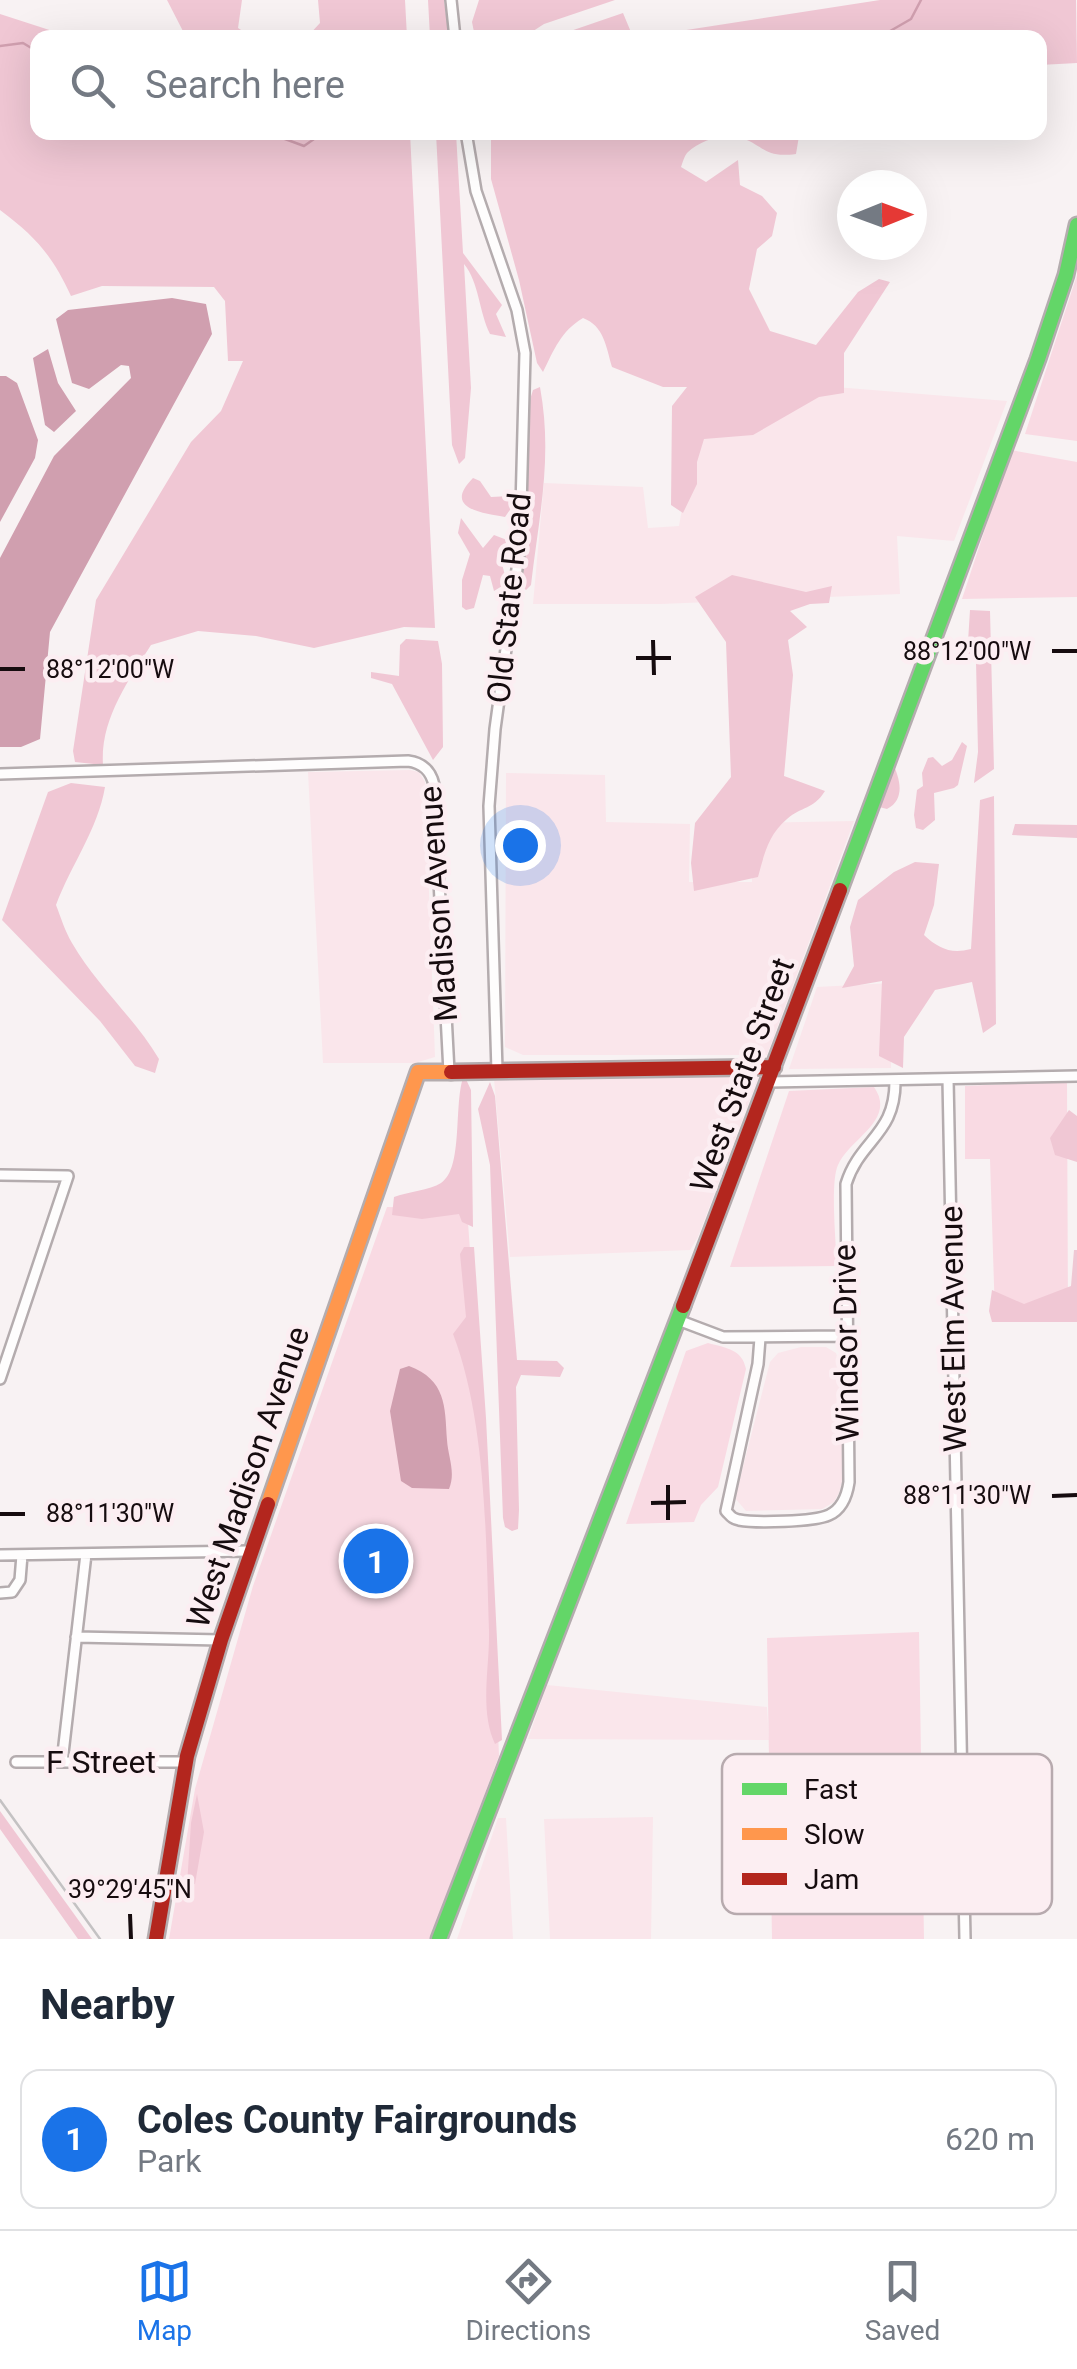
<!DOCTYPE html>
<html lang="en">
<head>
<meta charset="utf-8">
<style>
	:root { --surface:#fff; --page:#f2f2f3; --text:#1f2937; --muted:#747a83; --line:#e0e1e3; --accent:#1a73e8 }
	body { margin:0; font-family:Roboto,sans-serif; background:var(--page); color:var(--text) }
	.compass { position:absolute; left:837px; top:170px; width:90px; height:90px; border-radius:50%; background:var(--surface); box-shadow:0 10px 40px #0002; rotate:89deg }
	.you { position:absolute; left:520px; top:845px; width:35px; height:35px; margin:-25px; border:8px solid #fff; border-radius:50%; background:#1a73e8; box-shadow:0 0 0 15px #1a73e833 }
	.badge { display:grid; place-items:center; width:65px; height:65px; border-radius:50%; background:var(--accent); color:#fff; font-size:32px; font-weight:700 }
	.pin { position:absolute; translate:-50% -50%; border:5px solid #fff; box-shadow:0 2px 10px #0006 }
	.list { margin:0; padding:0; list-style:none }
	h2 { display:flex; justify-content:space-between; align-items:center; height:130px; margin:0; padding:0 40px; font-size:42px }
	h2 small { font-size:32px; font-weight:400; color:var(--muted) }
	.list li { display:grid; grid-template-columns:65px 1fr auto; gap:30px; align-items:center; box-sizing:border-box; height:140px; margin:0 20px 20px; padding:0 20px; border:2px solid var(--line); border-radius:20px }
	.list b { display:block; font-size:38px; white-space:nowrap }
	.list p { margin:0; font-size:32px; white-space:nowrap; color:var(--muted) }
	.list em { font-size:32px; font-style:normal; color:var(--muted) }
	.icon { flex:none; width:55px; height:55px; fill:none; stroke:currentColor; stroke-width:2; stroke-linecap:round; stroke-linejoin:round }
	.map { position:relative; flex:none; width:1077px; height:1939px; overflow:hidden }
	.search { position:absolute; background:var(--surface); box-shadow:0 10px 40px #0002; left:30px; right:30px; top:30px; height:110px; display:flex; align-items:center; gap:25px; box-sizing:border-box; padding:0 35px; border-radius:20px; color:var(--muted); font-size:38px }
	.sheet { height:290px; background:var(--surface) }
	nav { display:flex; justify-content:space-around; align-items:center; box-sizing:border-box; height:140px; border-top:2px solid var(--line); background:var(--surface); font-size:28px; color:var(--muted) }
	nav a { display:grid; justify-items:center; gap:5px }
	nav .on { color:var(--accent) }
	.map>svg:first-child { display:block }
</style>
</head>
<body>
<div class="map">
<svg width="1077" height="1939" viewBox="0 0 1077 1939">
	<rect width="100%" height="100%" fill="#f8f2f3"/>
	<path fill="#fae6eb" d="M811,385L1007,401L954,541L897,536L900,594L661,604H533L544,483L643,487L648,528L679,526L698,417Z
		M410,770L419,772L425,782L435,1057L415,1063H323L308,772Z
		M506,773L605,775L606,822L690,824L689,882H752V823L854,821L767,1055H523L505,1047Z
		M891,983V1068L789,1069L817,987Z
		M702,1073L759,1076L698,1237L690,1250L510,1257L494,1079Z
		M801,1347H826L836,1353L840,1367L843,1479L839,1493L834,1502L822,1509L746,1511L735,1498L770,1362L778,1353Z
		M547,1685L767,1707L769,1740L528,1739Z
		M653,1817L651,1939H550L544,1819Z
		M498,1818H506L513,1939H457Z"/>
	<path fill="#f9dae3" d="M1077,275V441L1025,434Z
		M1011,450L1077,462V597L962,599Z
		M1067,1081L1068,1315L995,1316L990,1159H965V1086Z
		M874,1087C897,1120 850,1138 838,1165C830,1182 836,1244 837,1266L730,1267L789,1091Z
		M387,1207L467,1208L490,1535L499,1756L430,1939H169L195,1789L253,1586Z
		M708,1343C726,1348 742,1349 746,1369L718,1487L701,1505L694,1522L626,1524L686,1351Z
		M919,1632L924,1939H772L767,1638Z"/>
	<path fill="#f0c7d4" d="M167,0H242L238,28L252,37H186Z
		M318,0H405L407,37H307L320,23Z
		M428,0H444L449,37H430Z
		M479,0H615L544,24L524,37H475L472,22Z
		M880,0H1076L1077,63L1040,65V38L641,37Z
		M623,13L633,37H553Z
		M0,14L71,37L38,38V132L410,133L435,628L404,627L314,648L256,636L198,631L151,645C128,681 100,720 103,765L75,762L73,751L96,600L191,442L221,411L243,361H228L225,301L214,287L102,286L71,296C52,255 36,237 0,210Z
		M436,133H456L463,253L502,305L496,314L506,337L490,334C479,312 479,282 464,264L471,388L465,458L459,464L452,445Z
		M491,133H806L799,136L796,154C764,158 766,147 742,138C727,132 700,140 688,152C684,156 683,162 681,167L706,182L738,160L740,185L762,196L777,213L772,236L757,249L749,289L770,331L816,345L858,292L879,279L890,282L844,353V393L819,397L753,435L704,439L697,462V484L683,513L671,505L672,406L687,387H663L612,367C606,346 604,326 583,318C561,331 554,350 543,372L537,363L519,280L491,179Z
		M540,387C553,458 539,515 531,585L526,590L523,587L528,406L533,390Z
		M473,478L480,481L491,497L510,496L512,507L505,517C486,513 441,510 473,478Z
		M461,518L483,548L494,535L507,540L502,564L507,583L494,591L490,576L483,575L474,608L466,610L462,607V580L470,554L458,533Z
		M732,575L806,592L832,586L829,603L810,604L790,611L807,627L788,640L793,675L784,776L825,791C813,810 802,806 787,819C768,835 764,855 758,877L694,891L691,863L695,823L731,777L726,642L695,597Z
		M970,610L990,611L994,769L974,783L978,752L976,661L957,649L968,642Z
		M406,639L438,641L442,664L443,747L433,760L392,684L371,678V672L399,676L400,645Z
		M962,742L967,746L958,785L954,788L934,793L935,820L923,830L916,828L914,815L917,790L923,786L922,773L928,758L933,757L942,766L952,760Z
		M892,762C900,778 906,799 887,809L879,807Z
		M71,783L105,787C98,829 71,865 56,905C61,918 65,931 72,943C96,985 134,1017 159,1059L155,1073L135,1066L100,1021L2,920L48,792Z
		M994,796L996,1024L983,1033L972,982L935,990L904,1037L903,1068L879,1056L882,981L842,988L854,966L850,927L858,900L894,872L915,862L939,864L934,905L924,935C939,949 951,954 971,949L980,800Z
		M1015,824L1077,825V838L1012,835Z
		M464,1075L471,1090L473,1227L462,1222L459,1214L422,1219L392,1215L394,1197C407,1192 430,1190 441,1183C464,1168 453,1103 464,1075Z
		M490,1082L495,1096L517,1360L557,1361L564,1368L560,1377L521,1375L516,1387L519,1510L518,1529L512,1531L505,1527L503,1518L490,1165L478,1109Z
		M1069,1110L1077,1116V1162L1055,1155L1050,1138Z
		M464,1247H474L486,1418L502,1740L495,1744C479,1710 490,1666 489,1630C486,1538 486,1420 453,1334L466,1317L460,1254Z
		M1074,1250H1077V1322H992L989,1311L992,1290L1024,1304L1071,1286Z
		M197,1794L204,1832L195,1884L187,1885L191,1823Z
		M0,1811L92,1939H78L0,1829Z"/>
	<path fill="#d09faf" d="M172,298L206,304L212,334L50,632L40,739L21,747H0V558L54,456L131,378L129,366L121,365L89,389L72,383L56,319L68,310Z
		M48,349L58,383L76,411L54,432L45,425L33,358Z
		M0,376H6L17,383L38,440L35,458L0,522Z
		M409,1366C446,1380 445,1406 447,1440C448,1457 456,1472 449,1489L412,1488L401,1481L390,1411L400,1369Z"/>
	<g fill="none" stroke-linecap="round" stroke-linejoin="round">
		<path stroke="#d09faf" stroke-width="2.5" d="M878,38L911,19L921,0
			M0,46L23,43L38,52
			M266,132L304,146L324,132"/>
		<defs>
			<path id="street" d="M451,0L455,38
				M466,132L476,191L517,310L525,353L520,547L495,729L489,806L497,1071
				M0,774L408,761C423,763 431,771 434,785L449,1072
				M948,1079L965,1939
				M769,1082L1077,1076
				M0,1175L68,1176L0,1379
				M678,1320L723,1337L846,1336
				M760,1338L758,1364L726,1511C731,1516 731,1518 739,1520C755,1523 814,1522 829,1515C842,1509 847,1496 849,1482L846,1184C860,1139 896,1135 895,1080
				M0,1555L249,1551
				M0,1593L12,1592L20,1580L22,1555
				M76,1637L221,1640
				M16,1762H186
				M62,1762L86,1554"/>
			<path id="fast" d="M840,890L1038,359L1066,275L1077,225
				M439,1939L683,1306"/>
			<path id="slow" d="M268,1504L418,1072H451"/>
			<path id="jam" d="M451,1072L774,1067
				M683,1306L840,890
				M156,1939L187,1756L221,1640L268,1504"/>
		</defs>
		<use href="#street" stroke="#b4acae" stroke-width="14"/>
		<use href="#fast" stroke="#b4acae" stroke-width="19"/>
		<use href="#slow" stroke="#b4acae" stroke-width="19"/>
		<use href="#jam" stroke="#b4acae" stroke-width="19"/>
		<use href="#street" stroke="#fefdfd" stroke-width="9"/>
		<use href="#fast" stroke="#63d668" stroke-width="14"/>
		<use href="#slow" stroke="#ff974d" stroke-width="14"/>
		<use href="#jam" stroke="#b3261e" stroke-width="14"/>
		<path stroke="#c4c2c3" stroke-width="2.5" d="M0,1800L100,1939"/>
	</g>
	<path fill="none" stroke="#160c0f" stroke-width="4" d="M653,640L654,675M1052,651H1077M636,658H671M0,669H25M668,1485V1520M1052,1496L1077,1495M651,1503L686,1502M0,1514H25M130,1914L131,1939"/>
	<g text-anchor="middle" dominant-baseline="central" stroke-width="9" stroke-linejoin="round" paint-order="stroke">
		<g font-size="32" fill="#160c0f" stroke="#fceef2">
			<text transform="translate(509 598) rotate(-84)">Old State Road</text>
			<text transform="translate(438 904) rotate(-94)">Madison Avenue</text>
			<text transform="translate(742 1075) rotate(-70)">West State Street</text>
			<text transform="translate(953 1329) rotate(-91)">West Elm Avenue</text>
			<text transform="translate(846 1343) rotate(-91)">Windsor Drive</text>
			<text transform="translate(248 1477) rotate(-71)">West Madison Avenue</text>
			<text x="101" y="1762">F Street</text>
		</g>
	</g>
	<rect x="722" y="1754" width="330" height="160" rx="15" fill="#fceef2" stroke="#b7aaae" stroke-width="2.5"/>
	<rect x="742" y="1783" width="45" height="12" fill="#63d668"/>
	<rect x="742" y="1828" width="45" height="12" fill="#ff974d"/>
	<rect x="742" y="1873" width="45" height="12" fill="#b3261e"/>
	<g font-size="28" fill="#160c0f">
		<text x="804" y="1799">Fast</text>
		<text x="804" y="1844">Slow</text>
		<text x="804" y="1889">Jam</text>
	</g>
	<g font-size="25" text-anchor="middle" fill="#160c0f" stroke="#fceef2" stroke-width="9" stroke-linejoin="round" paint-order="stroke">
		<text x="967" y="660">88°12'00"W</text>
		<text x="110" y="678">88°12'00"W</text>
		<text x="967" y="1504">88°11'30"W</text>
		<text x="110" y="1522">88°11'30"W</text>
		<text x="130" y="1898">39°29'45"N</text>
	</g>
</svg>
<svg class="compass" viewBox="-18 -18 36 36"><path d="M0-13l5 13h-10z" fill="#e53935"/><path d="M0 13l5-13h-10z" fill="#747a83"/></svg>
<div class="you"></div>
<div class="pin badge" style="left:376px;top:1561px">1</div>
<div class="search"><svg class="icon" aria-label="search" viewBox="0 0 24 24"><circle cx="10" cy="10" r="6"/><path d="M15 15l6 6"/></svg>Search here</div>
</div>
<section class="sheet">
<h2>Nearby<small></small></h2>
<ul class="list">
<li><span class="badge">1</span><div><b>Coles County Fairgrounds</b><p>Park</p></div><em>620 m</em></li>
</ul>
</section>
<nav>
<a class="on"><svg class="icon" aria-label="map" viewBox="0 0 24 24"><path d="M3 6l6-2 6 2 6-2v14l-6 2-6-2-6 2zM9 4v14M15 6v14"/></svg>Map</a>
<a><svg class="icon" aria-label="directions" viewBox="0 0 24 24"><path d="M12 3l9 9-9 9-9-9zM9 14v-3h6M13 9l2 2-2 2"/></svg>Directions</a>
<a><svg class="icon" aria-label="saved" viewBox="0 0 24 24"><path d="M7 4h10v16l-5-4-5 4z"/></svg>Saved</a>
</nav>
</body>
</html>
